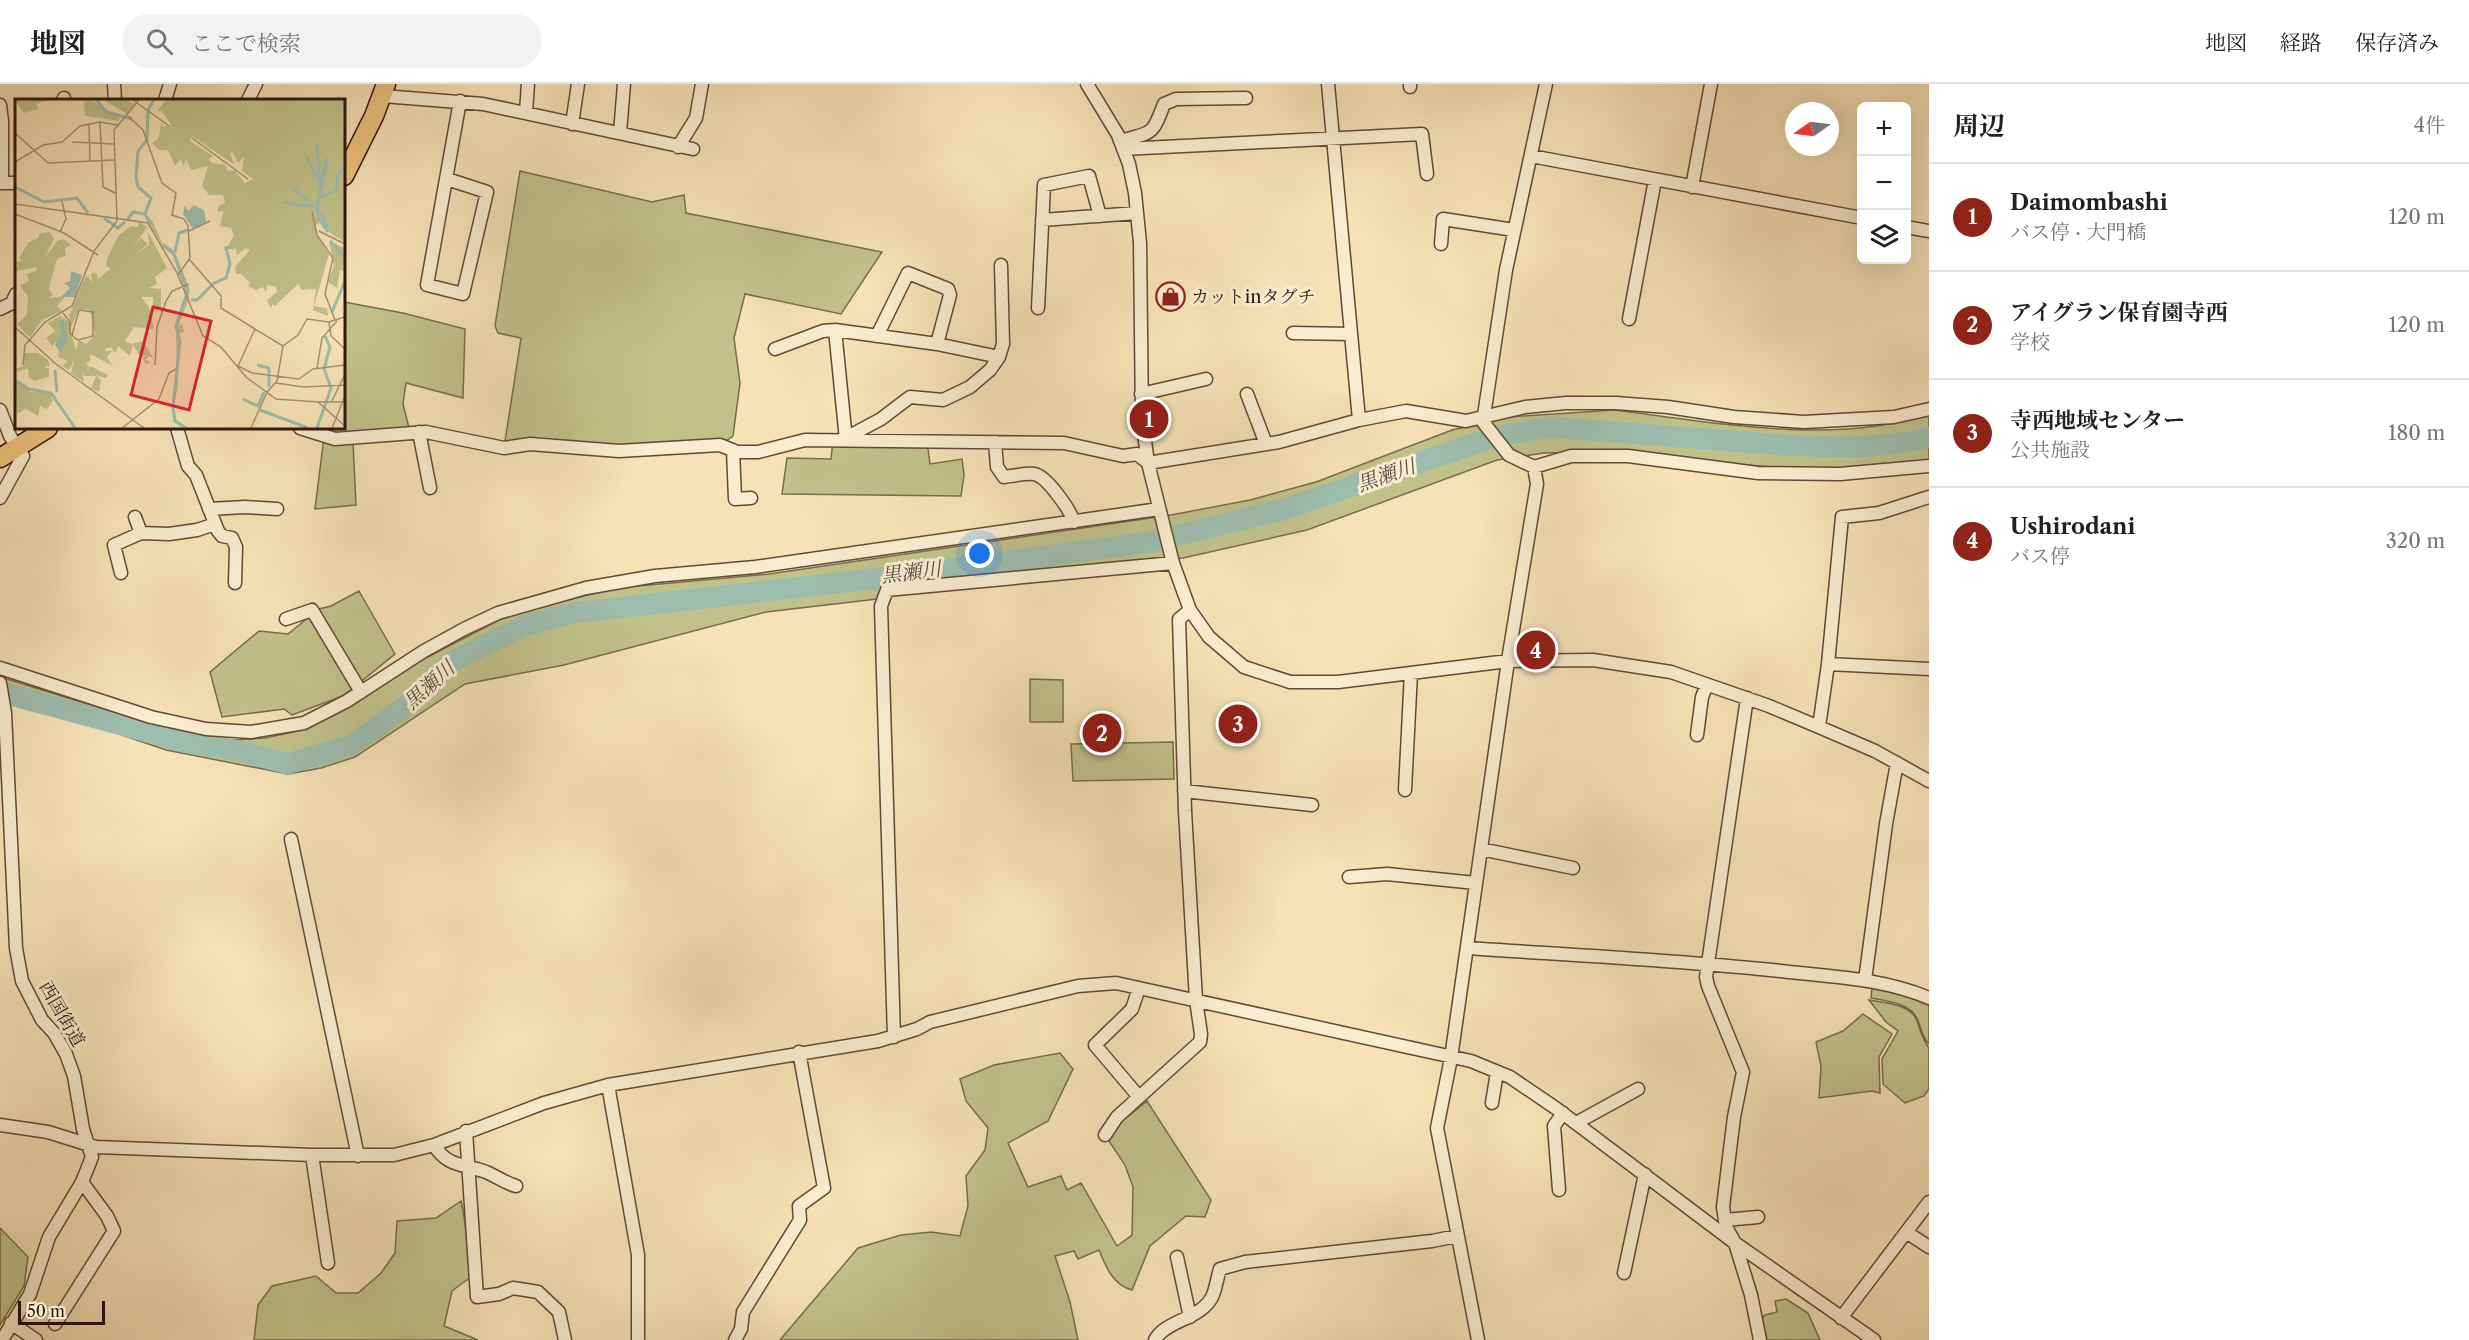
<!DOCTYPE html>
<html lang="ja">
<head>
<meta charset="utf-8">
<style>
	:root { --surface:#fff; --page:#f2f2f2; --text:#202124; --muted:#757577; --line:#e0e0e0; --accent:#8f2418 }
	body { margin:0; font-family:"Libre Caslon Text","Noto Serif JP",serif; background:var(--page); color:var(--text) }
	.controls { position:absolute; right:18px; top:18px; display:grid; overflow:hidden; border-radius:9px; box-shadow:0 6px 24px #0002 }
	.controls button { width:54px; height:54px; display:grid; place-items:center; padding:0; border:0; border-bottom:2px solid var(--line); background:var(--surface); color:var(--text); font:30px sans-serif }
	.compass { position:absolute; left:1785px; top:18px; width:54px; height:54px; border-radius:50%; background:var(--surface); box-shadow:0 6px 24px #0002; rotate:256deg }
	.scale { position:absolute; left:18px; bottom:15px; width:87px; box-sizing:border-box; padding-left:6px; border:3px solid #30150b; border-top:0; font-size:16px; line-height:21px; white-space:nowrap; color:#30150b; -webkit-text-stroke:4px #f9ecd0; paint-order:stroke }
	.you { position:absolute; left:980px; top:470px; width:21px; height:21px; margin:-15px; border:4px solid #fff; border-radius:50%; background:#1a73e8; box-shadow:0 0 0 9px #1a73e833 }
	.badge { display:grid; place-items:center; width:39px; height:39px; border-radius:50%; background:var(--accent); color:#fff; font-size:20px; font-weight:700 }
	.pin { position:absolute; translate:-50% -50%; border:3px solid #fff; box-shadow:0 2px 6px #0006 }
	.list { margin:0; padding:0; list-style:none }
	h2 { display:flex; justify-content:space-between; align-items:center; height:78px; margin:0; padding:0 24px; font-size:26px }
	h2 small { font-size:20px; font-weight:400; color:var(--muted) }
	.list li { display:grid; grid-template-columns:39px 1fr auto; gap:18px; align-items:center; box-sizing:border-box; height:108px; padding:0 24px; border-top:2px solid var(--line) }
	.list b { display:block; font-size:22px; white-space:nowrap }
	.list p { margin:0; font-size:20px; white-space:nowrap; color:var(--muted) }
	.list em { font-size:20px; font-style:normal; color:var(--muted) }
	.icon { flex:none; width:33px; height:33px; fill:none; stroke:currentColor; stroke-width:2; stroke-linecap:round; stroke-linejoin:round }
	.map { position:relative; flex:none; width:1929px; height:1256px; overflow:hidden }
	header { display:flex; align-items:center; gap:36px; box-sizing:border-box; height:84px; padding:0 30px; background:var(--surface); border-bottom:2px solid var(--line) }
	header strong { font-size:28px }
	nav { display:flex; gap:33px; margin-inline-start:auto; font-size:21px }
	.search { width:420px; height:54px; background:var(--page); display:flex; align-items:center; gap:15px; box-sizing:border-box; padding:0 21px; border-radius:33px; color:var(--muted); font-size:22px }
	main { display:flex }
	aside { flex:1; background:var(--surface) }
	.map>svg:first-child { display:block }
</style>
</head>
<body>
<header>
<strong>地図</strong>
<div class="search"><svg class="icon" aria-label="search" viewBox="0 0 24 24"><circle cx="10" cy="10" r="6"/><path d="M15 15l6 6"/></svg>ここで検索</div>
<nav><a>地図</a><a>経路</a><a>保存済み</a></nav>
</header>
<main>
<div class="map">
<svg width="1929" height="1256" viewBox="0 0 1929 1256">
	<rect width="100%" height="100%" fill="#f6e2b6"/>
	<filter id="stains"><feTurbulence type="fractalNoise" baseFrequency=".00333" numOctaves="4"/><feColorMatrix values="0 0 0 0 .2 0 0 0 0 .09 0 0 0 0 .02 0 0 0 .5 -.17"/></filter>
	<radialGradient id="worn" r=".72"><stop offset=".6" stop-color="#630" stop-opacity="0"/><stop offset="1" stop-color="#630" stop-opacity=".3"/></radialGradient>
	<path fill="#c1c28a" stroke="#786c4a" stroke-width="1.5" d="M520,87L652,118L684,111L686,129L882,168L841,230L745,210L734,254L740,299L733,352L720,361L504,364L521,254L498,249L495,242Z
		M344,218L403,229L465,245L463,314L406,299L403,320L410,348L353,358L356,421L315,425L324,353L300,344H344Z
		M1614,326C1712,338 1834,362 1929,330V379L1913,382L1807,386L1685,376L1633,367L1544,369L1497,376L1307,446L1183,474L890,502L877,515L766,528L564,581L465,600L355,673L321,684L288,690L166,666L93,641L8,619L0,593L195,653L235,656L265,654L302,646L353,621L414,580L511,530L616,504L769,490L1171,431L1250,416L1316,398L1452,346L1507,333Z
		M833,356L927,357L930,380L962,375L964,391L961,412L782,410L787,374L831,375Z
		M359,507L395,570L343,612L292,631L284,625L222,633L210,588L259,547L288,550L319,525L331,522Z
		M1030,595L1063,596V638H1030Z
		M1173,658L1174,695L1073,697L1071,660Z
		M1872,904L1900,909L1929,921V960C1922,953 1921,943 1917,934C1909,919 1887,917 1871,914Z
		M1869,916C1885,919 1911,920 1917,937C1921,948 1922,955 1929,964V1005L1924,1012L1905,1019L1883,1000L1882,975L1898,947L1886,938Z
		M1863,930L1892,950L1879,973L1880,1009L1872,1007L1819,1014L1821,982L1816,958L1843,947Z
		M1060,969L1073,985L1048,1037L1008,1059L1028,1103L1061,1092L1067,1106L1081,1099L1117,1162L1132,1151L1133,1103L1125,1081L1105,1051L1147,1017L1211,1116L1205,1133L1186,1132L1150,1162L1132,1206C1113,1201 1106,1183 1099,1166L1078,1175L1074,1167L1055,1172L1070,1218L1078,1256H780L858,1164L901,1151L931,1148L960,1152L968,1122L966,1092L985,1066L988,1044L966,1017L960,995L994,981Z
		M461,1117C467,1142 467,1167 471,1193L452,1207L444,1242L478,1256H254L258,1221L272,1202L316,1192L336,1209H358L381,1189L395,1169L397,1137L436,1134Z
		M0,1144L28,1173L24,1202L0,1241Z
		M1786,1215L1808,1229L1820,1256H1762L1759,1239L1765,1231L1777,1228L1775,1217Z"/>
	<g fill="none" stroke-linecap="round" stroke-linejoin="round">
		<path stroke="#9dbdaf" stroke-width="21" d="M0,608L185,658L246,668L287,680L351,661L405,623L451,578L524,542L573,529L890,493L1150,458L1282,426L1497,352L1550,343L1783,361L1833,363H1859L1908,358L1929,353"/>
		<defs>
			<path id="minor" d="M114,0L115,16
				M1087,0L1118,51L1129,80L1135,109L1140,159L1142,335L1148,379L1173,479L1190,526L1209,553L1244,583L1290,598H1338L1508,577L1593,576L1671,588L1769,622L1819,643L1875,667L1929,697
				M1328,0L1359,336
				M1410,0V3
				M383,12L483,20L693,65
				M63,16L64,14
				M165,16L170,0
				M248,16L256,0
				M0,21L2,37V99H16
				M526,28L528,0
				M572,40L578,0
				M620,49L624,0
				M1120,57C1153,48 1152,52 1164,20L1176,15L1246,14
				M678,63L696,34L702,0
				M1123,65L1422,50L1427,90
				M1531,72L1862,134
				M447,95L487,108L463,210L427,201L460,17
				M1692,103L1711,0
				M1042,136L1137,129
				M1906,143L1929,147
				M1441,160L1443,135L1514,146
				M1038,224L1044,101L1089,92L1100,132
				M0,225L12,219L16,210
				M1629,235L1655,96
				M835,246L846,356
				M1293,249L1351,250
				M877,252L908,189L948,205L950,211L937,260
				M775,265L823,247L835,246L937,260L999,273
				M1141,310L1206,295
				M1247,310L1266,360
				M0,326L10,352L23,372L0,414
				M177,344L188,382L196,391L218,447L222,452L232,454L236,463L235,499
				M300,344L335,355L426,348L504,364L530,360L619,367L720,361L737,368H758L805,356L1064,359L1123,372L1137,370L1148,379L1279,358L1359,336L1406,327L1466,337L1525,323L1566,319H1616L1668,323L1734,333L1804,338L1894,333L1929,325
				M419,348L430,404
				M846,356L853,350L881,335L910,313L943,316L970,303L990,286L999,273L1003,260L1001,181
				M995,358L997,383L1004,393C1013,392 1025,389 1034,390C1047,392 1070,426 1074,438
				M733,366L735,415L751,414
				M1534,383L1571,372H1628L1758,389L1840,390L1929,382
				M209,425L245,423L277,425
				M135,433L141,449
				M121,489L114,461L141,449L169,450L197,446L215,440
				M286,535L312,526L361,608
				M1828,580L1929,585
				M0,584L151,633L206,645L251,648L304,639L347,617L424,567L464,545L498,529L586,504L655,492L755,483L1159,425
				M0,599L5,629L16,864L22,897L42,936L54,949L66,970L74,992L83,1045L92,1073L82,1098L49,1153L30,1210L2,1256
				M1747,614L1706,893L1708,902L1743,988L1734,1033L1723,1123L1726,1143L1735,1159L1751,1211L1760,1256
				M1819,643L1828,580L1842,433L1879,429L1929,413
				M1697,651L1702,613L1707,601
				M1405,706L1411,589
				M1184,707L1312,721
				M291,755L358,1072
				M1481,765L1573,784
				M1349,793L1387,790L1476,799
				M1467,864C1572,871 1677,876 1781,887C1832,893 1882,894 1929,914
				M1865,896L1886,740L1897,679
				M1139,904L1132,925L1095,961L1139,1013
				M894,953L881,522L887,506L1173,479
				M608,1001L638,1171V1256
				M1492,1019L1497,988
				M1576,1039L1638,1005
				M0,1041L48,1048L96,1063L312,1071H394L434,1061L544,1019L608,1001L878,957L917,945L930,938L1078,902L1116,899L1471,977L1510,993L1557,1025L1735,1159L1874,1256
				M466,1047L477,1213L499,1210L513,1204L538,1208L559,1228L565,1256
				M1105,1051L1117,1033L1200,958L1201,950L1196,916L1185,727L1179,535L1190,526
				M434,1061C447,1083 464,1080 486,1088C496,1092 505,1099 516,1102
				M312,1071L328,1179
				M1559,1106L1554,1042L1563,1029
				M1725,1136L1758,1133
				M1906,1148L1929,1163
				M1177,1173L1190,1233
				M1624,1189L1645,1090
				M1841,1234L1929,1118
				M11,1239L36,1256
				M55,1240L114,1147L107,1132L82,1098
				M735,1256L741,1245L743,1228L800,1136L799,1122L824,1104L799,968
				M1155,1256C1164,1237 1201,1235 1212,1213C1216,1205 1217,1194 1220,1185L1245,1178L1432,1157L1457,1152
				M1478,1256L1437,1044L1451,974L1509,570L1537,400L1534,383L1509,371L1483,338L1506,186L1546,0"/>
			<path id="highway" d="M344,92L374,32L386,0
				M0,374L48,344"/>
		</defs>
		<use href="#minor" stroke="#624836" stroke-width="15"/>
		<use href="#highway" stroke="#30150b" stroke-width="21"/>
		<use href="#minor" stroke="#f9ecd0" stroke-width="12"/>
		<use href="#highway" stroke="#ebc17b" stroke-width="18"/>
	</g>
	<defs>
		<symbol id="shop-ring" viewBox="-11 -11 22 22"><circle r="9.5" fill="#f9ecd0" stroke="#8f2418" stroke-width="1.5"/><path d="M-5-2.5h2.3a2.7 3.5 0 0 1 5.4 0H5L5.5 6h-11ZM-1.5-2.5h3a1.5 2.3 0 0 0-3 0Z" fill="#8f2418"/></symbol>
	</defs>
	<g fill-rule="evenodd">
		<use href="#shop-ring" x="1154" y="196" width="33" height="33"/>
	</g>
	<g text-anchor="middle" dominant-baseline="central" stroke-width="6" stroke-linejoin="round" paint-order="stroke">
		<g font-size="18" fill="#30150b" stroke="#f9ecd0" text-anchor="start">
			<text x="1191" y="213">カットinタグチ</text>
		</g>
		<g font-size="18" fill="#30150b" stroke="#f9ecd0">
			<text transform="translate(62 930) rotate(60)">西国街道</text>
		</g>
		<g font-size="20" font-style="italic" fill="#565044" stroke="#f9ecd0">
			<text transform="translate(1386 391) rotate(-19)">黒瀬川</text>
			<text transform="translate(911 488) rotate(-7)">黒瀬川</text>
			<text transform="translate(429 601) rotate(-42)">黒瀬川</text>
		</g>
	</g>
	<g transform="translate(15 15)">
		<rect width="330" height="330" fill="#f6e2b6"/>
		<path d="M0,1H34L21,5L24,10L9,14ZM75,1L105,19L104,22L70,17L69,3ZM89,1H110L120,5L112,15ZM151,1H330V143L315,134L308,122L301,126V135L314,155L299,207L312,209L313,217L298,211L301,190L287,191L283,185L260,207L257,205L256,210L252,201L262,193L261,188L252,186L251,194L248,188L241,191L233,187L235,184L226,175H221L220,168L235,151L231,149L222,156L220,147L219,151L212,149L219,136L216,129L205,127L209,112L203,113V107L210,104L208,96H194L187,87L193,67L176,71L171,60L168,68L166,60L160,67L153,51H144L137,44L143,40L147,23L148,28L156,26L147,12H142ZM177,37L220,66L215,55L217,52L223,64L229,57L227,72L238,80L230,84L219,71L213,72L210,66L197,64L193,60L198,57L175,42ZM130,116L137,121L147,144L157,150L160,155L174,189V200L163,227L167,225L169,233L164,234L163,287L159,306L161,321L173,329L160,324L156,307L162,286L161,227L172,199L156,151L147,146ZM123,122L132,128L118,149L126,139L133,145L119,157L134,146L133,133L152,169L140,178L142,185L134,189L146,190V209L138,207V198H126L134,208L139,230L119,228L110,242L116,245L128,242L139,260L134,257L130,261L136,263L131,265L128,260L130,257H125L118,246L115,257L103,247L101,254V251L99,254L97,249H91L90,252H97L92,258L98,267L75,255V262L71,264L75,269L70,270L77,268L93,276L91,279L81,276L86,281L84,293L76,289L81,277H69L67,272L69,283L56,274L59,261L54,271L47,267L53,262L43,258L50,221L44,240L37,247L31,239L40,232L33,224L45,217L56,224L54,217L70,179L73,177L77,184L76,175L81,173L83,180L95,170L91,166L92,160L103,137L116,127L123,128ZM64,210L75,211L80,236L71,245L64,241L61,252L55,230ZM35,133L39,140L29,160L42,142L48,140L56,146L50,149L51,157L43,159L40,166L34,190L38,196L33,199L51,197L42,207L47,212L27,221L15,238L2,225L12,216L13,197L5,187L14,182L12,175L21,172L22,168L1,172L2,163L7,162L4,159L14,143L23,139L25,134ZM314,142L330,149V173L325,171L322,189L313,183L319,167ZM9,254H23L33,261L35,266L29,269H34V278L19,282L14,278L13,269L1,273L0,270L9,267ZM0,282L16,293L35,294L38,302L32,310L25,307L23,317L11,310L2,315Z" fill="#c1c28a" fill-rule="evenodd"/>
		<path d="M170,106L173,112L179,106L189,111L191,123L178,130L168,115ZM56,172L67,176L60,198H46L55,189L49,184L55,182ZM49,220L52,241L45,253L40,246L46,235L44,222Z" fill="#9dbdaf"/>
		<path fill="none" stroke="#9dbdaf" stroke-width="3" d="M81,1L92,13L117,20M302,45L305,88M291,57L302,79M312,59L302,109L304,120L313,133M0,88L29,103L62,99L73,114M278,90L294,102M304,99L321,91L323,76L330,68M268,103L298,108M307,114L313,132M89,119L103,129L110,123M112,121L118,113L130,115M135,125L130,115L136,99L123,88L121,78L123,52L132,41L133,11L139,1M315,142L330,158M148,146L159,155L173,191L161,227L165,242L158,308L160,322L171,329M160,153L164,134L173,131M176,201H182L199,184L211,179L215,165L211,149L217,147M317,213L330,182M242,266L254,269V288M40,271L42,293M0,281L14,290L36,294L60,329M228,300L243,307L249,293M245,311L293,329M302,329L316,289L309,270L315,248L310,237"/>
		<path fill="none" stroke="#a79072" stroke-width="1.5" d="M118,1L154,27M113,17L128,31L147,84L161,94L157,116L169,120L173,127L175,159L163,176M85,23L88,88L100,94M74,26L75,62M0,34L33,64L99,61M177,39L233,80M57,43L99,45M0,63L28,46L47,43L65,27L85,23L102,26M0,105L133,124L162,174L188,237L206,248L231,278L261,300L303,303L330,327M297,113L302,136L318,159L310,195L320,221M0,115L49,134L83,156M102,122L99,31L124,1M174,132L195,122M304,132L330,145M45,133L51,120L47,102M174,160L207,198M206,199V209L240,230M48,214L55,223V234L61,240L63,241L78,237V213L64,211L57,236M314,223L316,237L330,250M0,228L41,265L129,329M8,266L10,246L30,223L57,207L79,152L102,122M140,266L142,228L151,202L157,192L174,185M223,267L237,274L284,280L298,270L330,266M223,267L240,230L268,247M302,269L307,239L322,222M261,284L288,288L330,286M317,302L330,275M303,303H330M107,329L144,300L154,274L161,270M236,329L252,293L262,282L268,247L283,236L292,220L314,223L330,218M317,329L330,297"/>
		<path fill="#d62828" fill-opacity="0.15" stroke="#d62828" stroke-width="3" d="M138,208L196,222L174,311L116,296Z"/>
		<rect width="330" height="330" fill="none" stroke="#30150b" stroke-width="3"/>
	</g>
	<rect width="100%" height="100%" filter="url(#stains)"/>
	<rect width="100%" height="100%" fill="url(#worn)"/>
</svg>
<div class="controls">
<button>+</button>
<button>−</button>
<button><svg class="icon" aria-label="layers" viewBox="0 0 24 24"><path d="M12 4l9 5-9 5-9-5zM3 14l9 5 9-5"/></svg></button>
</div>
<svg class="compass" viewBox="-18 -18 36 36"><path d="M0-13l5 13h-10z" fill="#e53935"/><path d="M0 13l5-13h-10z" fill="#757577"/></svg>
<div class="scale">50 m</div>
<div class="you"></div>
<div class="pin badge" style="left:1149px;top:335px">1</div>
<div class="pin badge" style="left:1102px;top:649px">2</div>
<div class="pin badge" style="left:1238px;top:640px">3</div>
<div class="pin badge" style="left:1536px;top:566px">4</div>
</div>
<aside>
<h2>周辺<small>4件</small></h2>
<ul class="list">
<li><span class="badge">1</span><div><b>Daimombashi</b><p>バス停 · 大門橋</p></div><em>120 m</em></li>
<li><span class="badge">2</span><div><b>アイグラン保育園寺西</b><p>学校</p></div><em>120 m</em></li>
<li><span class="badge">3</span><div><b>寺西地域センター</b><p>公共施設</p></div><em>180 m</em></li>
<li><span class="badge">4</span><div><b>Ushirodani</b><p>バス停</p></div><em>320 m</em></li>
</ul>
</aside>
</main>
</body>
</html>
